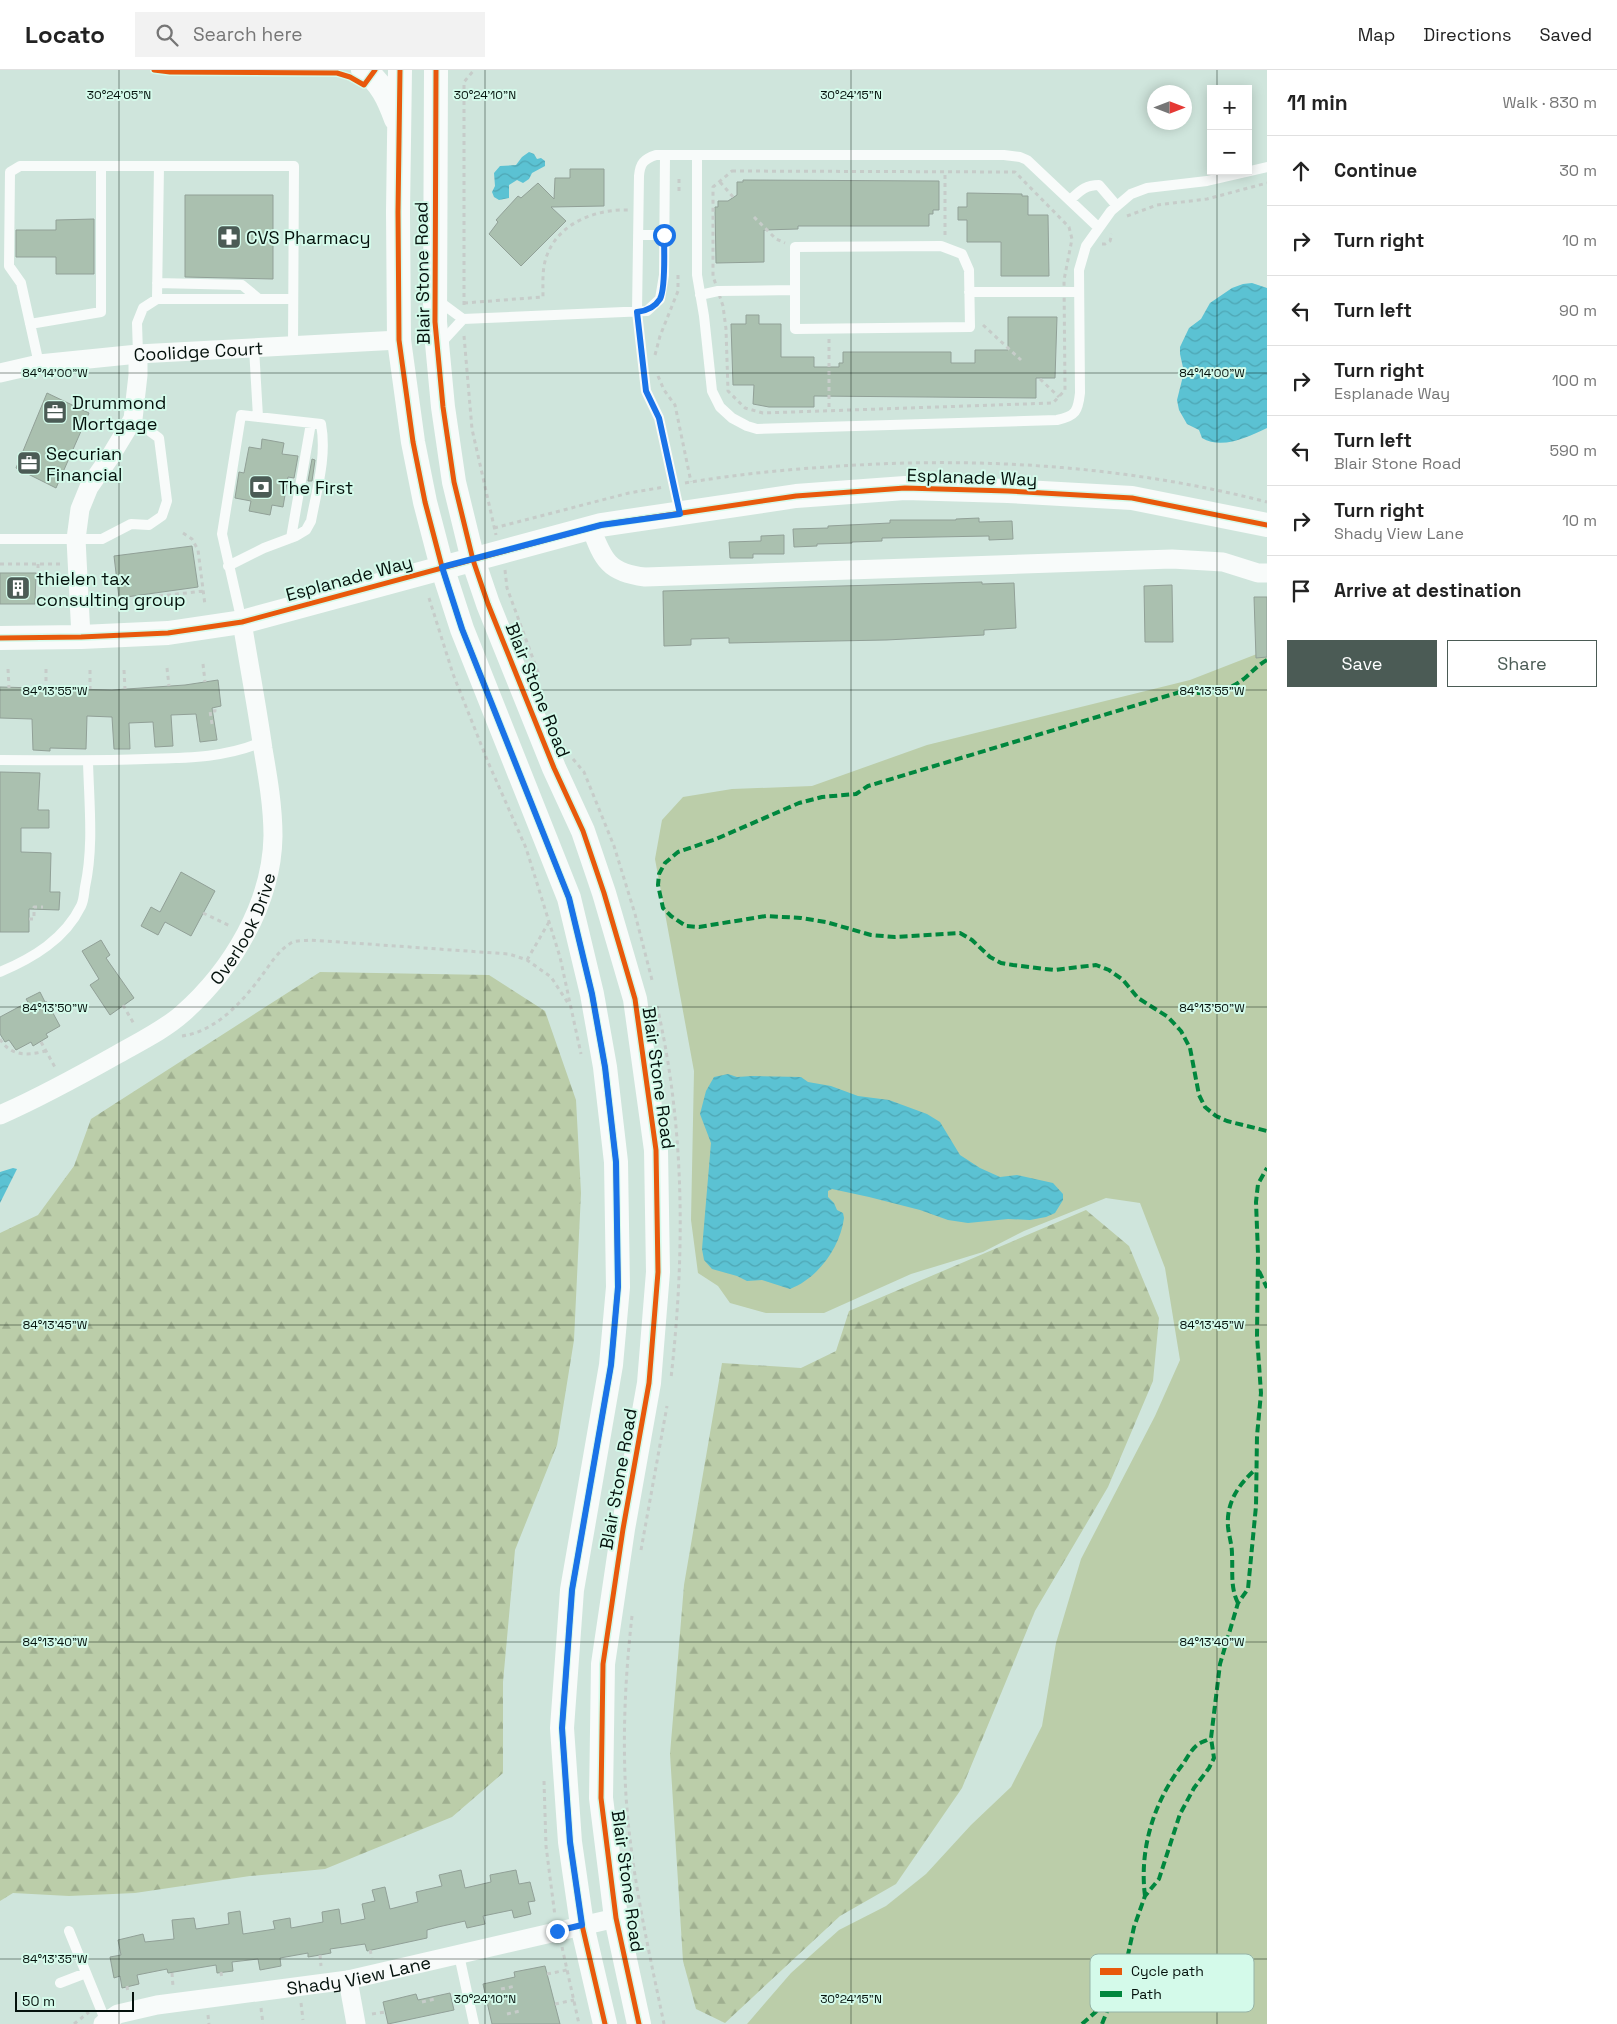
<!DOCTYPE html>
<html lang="en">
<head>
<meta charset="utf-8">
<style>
	:root { --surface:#fff; --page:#f2f2f2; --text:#222; --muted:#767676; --line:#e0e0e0; --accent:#4b5b55 }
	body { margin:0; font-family:"Space Grotesk",sans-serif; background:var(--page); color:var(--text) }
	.controls { position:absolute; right:15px; top:15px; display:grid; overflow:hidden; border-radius:0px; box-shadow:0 2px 12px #0003 }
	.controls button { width:45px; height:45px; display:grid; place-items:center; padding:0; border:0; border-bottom:1px solid var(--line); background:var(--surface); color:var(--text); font:25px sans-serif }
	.compass { position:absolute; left:1147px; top:15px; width:45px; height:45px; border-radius:50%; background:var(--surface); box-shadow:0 2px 12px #0003; rotate:90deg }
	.scale { position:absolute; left:15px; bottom:12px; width:119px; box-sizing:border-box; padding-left:5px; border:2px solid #04110c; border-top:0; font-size:14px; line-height:18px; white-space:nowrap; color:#04110c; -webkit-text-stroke:4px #d4faea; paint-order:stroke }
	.stop { position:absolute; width:15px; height:15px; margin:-11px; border:4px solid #1a73e8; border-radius:50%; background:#fff }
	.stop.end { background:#1a73e8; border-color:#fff; box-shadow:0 1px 5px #0008 }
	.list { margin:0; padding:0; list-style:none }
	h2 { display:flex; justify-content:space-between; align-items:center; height:65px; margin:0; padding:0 20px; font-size:21px }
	h2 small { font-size:16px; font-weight:400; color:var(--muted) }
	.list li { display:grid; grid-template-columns:32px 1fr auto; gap:15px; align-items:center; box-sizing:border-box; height:70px; padding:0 20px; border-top:1px solid var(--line) }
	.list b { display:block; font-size:19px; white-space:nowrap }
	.list p { margin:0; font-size:16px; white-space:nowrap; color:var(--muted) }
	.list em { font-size:16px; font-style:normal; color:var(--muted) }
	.actions { display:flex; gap:10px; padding:15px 20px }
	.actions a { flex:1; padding:11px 0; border:1px solid var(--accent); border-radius:0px; text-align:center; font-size:18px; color:var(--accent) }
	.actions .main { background:var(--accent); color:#fff }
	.icon { flex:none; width:28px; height:28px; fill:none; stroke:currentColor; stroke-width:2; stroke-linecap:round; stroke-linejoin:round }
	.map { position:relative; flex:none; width:1267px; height:1954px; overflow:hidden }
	header { display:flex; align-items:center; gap:30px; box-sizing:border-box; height:70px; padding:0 25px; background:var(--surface); border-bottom:1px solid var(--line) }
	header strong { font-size:24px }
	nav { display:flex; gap:28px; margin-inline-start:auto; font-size:18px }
	.search { width:350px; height:45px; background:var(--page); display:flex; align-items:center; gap:12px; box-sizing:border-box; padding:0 18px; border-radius:0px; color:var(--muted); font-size:19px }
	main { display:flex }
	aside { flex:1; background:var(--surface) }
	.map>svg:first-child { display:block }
</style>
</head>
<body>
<header>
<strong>Locato</strong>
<div class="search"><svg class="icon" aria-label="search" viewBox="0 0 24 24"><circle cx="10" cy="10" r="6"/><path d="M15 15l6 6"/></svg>Search here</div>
<nav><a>Map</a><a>Directions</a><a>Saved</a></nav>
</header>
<main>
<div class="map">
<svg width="1267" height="1954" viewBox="0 0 1267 1954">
	<defs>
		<pattern id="forest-firs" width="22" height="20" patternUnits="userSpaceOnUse" patternTransform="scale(1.25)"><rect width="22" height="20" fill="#bbcda9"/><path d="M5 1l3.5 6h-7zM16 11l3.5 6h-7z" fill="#9faf90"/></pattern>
		<pattern id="water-waves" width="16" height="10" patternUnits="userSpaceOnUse" patternTransform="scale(1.25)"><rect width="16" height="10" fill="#5bc2d3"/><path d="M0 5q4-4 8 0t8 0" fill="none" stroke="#4ea6b4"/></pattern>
	</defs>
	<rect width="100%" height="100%" fill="#cfe5dc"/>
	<path fill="#bbcda9" d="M1262,582H1267V1954H747L791,1903L839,1860L886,1836L926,1804L971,1755L1011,1717L1042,1656L1056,1573L1081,1489L1155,1346L1180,1290L1165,1198L1140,1133L1106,1128L1024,1161L983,1182L911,1204L824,1243H766L730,1233L718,1216L698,1203L691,1150L694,1001L655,789L662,750L683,727L732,719L812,716L927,675L1190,610Z"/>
	<path fill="url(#forest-firs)" d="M320,902L489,905L545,941L576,1030L581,1123L574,1270L557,1375L515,1480L503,1612V1703L452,1747L325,1799L250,1806L135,1823L69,1826L13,1823L0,1831V1163L38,1145L74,1096L91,1049Z
		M1086,1140L1129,1176L1159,1248L1153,1311L1108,1417L1035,1541L962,1718L896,1814L840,1846L725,1953L696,1939L683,1891L670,1684L684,1515L722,1293L801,1298L836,1281L849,1241Z"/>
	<path fill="url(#water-waves)" d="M529,82L534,84L537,89L541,88L545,91V96L532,103L529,109L523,113L517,110L509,115V128L499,130L494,127L492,122L495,116L494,103L500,96L516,95L522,87Z
		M1252,213L1267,218V358C1248,367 1222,380 1202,368L1199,360L1187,354L1179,340L1177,330L1184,302L1180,284V277L1189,258L1201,249L1210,233L1232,218L1243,214Z
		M728,1004L737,1007L752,1006L801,1007L808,1012L831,1016L858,1026L889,1030L927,1044L940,1052L960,1085L980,1098L1000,1107L1017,1105L1053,1113L1063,1124V1130L1055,1143L1046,1147L1030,1150L1008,1149L968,1153L948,1150L920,1140L869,1127L832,1119L828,1121V1127L834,1133L837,1140L843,1143L844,1148C840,1178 818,1208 790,1219L762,1210L747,1211L737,1206L712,1199L704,1190L702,1179L711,1073L700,1044L706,1021L714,1007Z
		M13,1098L17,1099L0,1133V1102Z"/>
	<path fill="#aac0af" stroke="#91a097" d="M570,99H604V136L551,137L566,151L521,196L489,164L498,152L496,150L518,126L521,128L538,113L554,129L555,108H570Z
		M743,110L939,111V140H933V144H929V156H798V159L764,160V192L716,193L715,137H718V131H728L737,125V112H743Z
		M967,123L1022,124V126H1028V145H1048L1049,206H1001V172H967V150H958V137H967Z
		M185,125H273V209L185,207Z
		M94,149V204H56V187H16V160H56V150Z
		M746,245H759V254H781V287H814V297H839V293H843V282H951V293H975V280H1008V247H1057L1055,308H1036V328L814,326V337H769L753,334L754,315H733L731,254H746Z
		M47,323L89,343L56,418L16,398Z
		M262,369L284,373L282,384L298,386L294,408L288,407L283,437L272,435L270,445L249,441L251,431L235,428L239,402L244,403L249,377L261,379Z
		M312,389L315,390L312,411H308Z
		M979,448V452L1012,451L1013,469L989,470V466L882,468V471L852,472V473L817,474V476L794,477L793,459L828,458V456L890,453V450H956V449Z
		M784,465V484H753V488H730L729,472L761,471V466Z
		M192,476L198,517L119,528L114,486Z
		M0,503H36L35,534H0Z
		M982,512V514L1014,513L1016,558L984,560V565L886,570L729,573V568L691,569V575L664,576L663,521Z
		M1172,515L1173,572H1145L1144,516Z
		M1254,527H1267V587L1256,588Z
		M218,610L221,636L212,638L217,670L208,671L200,672L196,644L171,645L173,676L155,677L153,652L129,653L130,679H114L112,647L87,646L86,679L50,678V681L33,680L32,649L0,648V617L112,620L185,615Z
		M0,702L40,703L38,740H49V758H21V782L51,783L50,822H60L59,840L29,839V862H0Z
		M181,802L215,821L191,866L165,852L158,865L141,856L151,837L160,842Z
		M101,870L110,885L106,888L134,928L110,945L90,915L99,909L82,881Z
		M40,922L45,932H47L60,956L46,964L48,967L33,976L31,972L16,980L9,970L5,972L0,964V947L28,932L26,929Z
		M461,1800L465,1818L491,1812L490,1805L516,1800L519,1814L530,1812L535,1831L528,1832L531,1844L514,1848L512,1840L483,1846L485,1854L467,1858L465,1851L438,1857L427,1860V1868L367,1881L365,1874L330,1879L331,1883L320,1885L308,1887V1883L280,1888L281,1896L260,1900L258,1889L232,1892L233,1901L217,1903L216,1895L168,1903L167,1899L137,1905L139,1914L122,1918L120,1906L114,1908L110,1887L121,1885L118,1870L143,1864L145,1872L174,1869L172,1850L194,1848L196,1859L229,1854L228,1843L240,1841L243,1864L275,1859L273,1851L290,1848L291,1858L323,1852L322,1842L339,1839L341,1854L365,1849L362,1834L375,1831L372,1820L385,1817L390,1839L418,1832L416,1822L442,1816L439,1805Z
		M545,1896L560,1954H492L483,1914L515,1907L514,1902Z
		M450,1923L454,1940L388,1954L383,1932L416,1924L418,1930Z"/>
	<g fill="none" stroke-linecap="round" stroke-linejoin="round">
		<path stroke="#c6ccc9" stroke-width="3" stroke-dasharray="4 4" stroke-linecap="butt" d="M732,101L1015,102L1069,157L1072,169L1064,210L1065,320L1053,333L763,343L745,338L728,321L726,259L723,236L713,206V117Z
			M720,112L733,127
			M679,121V107
			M1127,146L1157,135L1207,129L1267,113
			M754,147L776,169L785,173
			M945,165V102
			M1102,174H1105L1110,171L1112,164
			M464,233L543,227C543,214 542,200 546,188C557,153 596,139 628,140
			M464,235V12L474,0
			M983,255L1021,290
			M464,266L472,359L496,465
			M829,269V340
			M655,285L660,266L678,221V203
			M658,306L664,320L675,335L691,412
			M1040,309L1059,327
			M685,413C732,405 780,400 827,397C974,386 1124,395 1267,432
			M494,458L629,423L664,417
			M183,463L192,469L198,480L205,535
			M0,494H62
			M38,494V506
			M505,500L507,518L539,605
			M159,526L204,521
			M429,528L453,604L488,692L526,778L560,887L581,984
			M203,594L205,612
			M167,598L169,616
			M8,599L9,618
			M46,599V618
			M90,600V619
			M124,600L125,619
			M212,654L210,641H215V637
			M573,689L584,702L614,776L635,844L652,910
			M203,843L230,856
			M29,849H34V837H43
			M527,890L549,852
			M123,935L134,954
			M657,936C685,1058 685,1184 671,1308
			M182,966C217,961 243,931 263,904C271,893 279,880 291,873C296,870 304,871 310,870L509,884L527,890L551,907L568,933
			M0,969C10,986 28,986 45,981
			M41,972L56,999
			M641,1480L667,1336
			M632,1546C626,1599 623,1653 625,1706C628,1790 647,1872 664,1954
			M544,1711L546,1776L555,1846
			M562,1877L579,1954
			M370,1880L372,1888
			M320,1885L321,1896
			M221,1902L222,1910
			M172,1903L173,1917
			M547,1904L567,1900
			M127,1916L128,1923
			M501,1919L516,1916
			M422,1932L435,1929
			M301,1933L303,1950
			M555,1934L574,1930
			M261,1938L263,1954
			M372,1944L385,1942
			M507,1944L520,1941
			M208,1945L209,1954
			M74,1954L89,1942"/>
		<path stroke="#f8fbfa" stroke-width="10" d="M697,85V205L704,246L712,321L720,337L732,348L747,356L757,359L1057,350C1076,346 1078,341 1080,323L1079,200L1086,176L1111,141L1131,124L1147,118L1207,111L1267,97
			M1070,130C1080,121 1085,115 1099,115L1117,136
			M638,165H664
			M941,176L962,184L969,200L970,257L795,259V177Z
			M157,213L242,215L259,229
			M969,222H1079
			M700,225L718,221L795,220
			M157,229L159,96
			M436,229L463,249L647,241L660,229L664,205L665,85
			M30,254L101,242V96
			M440,274L463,249
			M254,278L258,347
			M138,284L137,253L143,238L157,229H293
			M39,294L21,213L9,196L10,102L20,96H294L293,276
			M680,444L659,348L646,321L637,242L639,106C640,93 644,89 656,85H1004L1020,87L1027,90L1099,158
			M291,468L311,353
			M0,469H102L131,454L149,455L162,446L167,431L159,368L133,349
			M228,496L264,478L296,466L306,460L311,451C317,419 327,386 321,354L241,345L222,464L242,552
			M0,690C49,690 97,691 146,689C184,688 226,688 262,672
			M0,902C33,888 65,869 81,836C84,830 84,823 85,817C94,776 89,733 88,691
			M69,1861L106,1952
			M459,1885L474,1954
			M60,1913L86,1903"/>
		<g stroke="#f8fbfa" stroke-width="19">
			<path id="s1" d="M0,303L39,294L138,284L399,270"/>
			<path d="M591,458C603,490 609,503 645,507L1172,489L1223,492L1258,503H1267"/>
			<path d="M81,567L76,469L80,439L89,417L110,387L133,349L138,305V284"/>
			<path id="s2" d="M0,1045C41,1027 79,1006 118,984C139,972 164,960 182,944C232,900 272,833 273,766C273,737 268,708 263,679C257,637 249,595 242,552"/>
			<path d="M348,1910L356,1954"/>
			<path id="s3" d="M103,1954L118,1944L157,1935L348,1910L616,1848"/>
		</g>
		<path stroke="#f8fbfa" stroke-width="24" d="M363,0C381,11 389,30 396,49
			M400,0L398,142L399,270L413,372L425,432L442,497L462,559L569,828L592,924L605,997L616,1092L618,1217L611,1295L572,1520L562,1658L570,1772L582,1855L605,1954
			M436,0L435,252L443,337L454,412L473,490L488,534L554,698L583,761L604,823L635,929L656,1080L658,1202L649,1313L623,1459L603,1594L601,1728L616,1848L639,1954
			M0,568L81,567L168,563L242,552L601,455L796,426L905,418L1008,421L1132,428L1267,455"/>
		<path stroke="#00873e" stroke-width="4" stroke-dasharray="8 4" stroke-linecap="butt" d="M1267,590C1258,595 1253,601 1245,608C1225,624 1205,624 1180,622L868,716L856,724L822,727L799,733L716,769L678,782L665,793L659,804L658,815L663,838L671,846L686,856L699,857L766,846L801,848L826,852L871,865L895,867L960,863L972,870L990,887L1001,893L1013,895L1054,900L1096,895L1109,900L1123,910L1138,928L1168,947L1181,961L1190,978L1199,1025L1205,1037L1216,1046L1227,1051L1267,1061
			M1259,1201L1267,1218
			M1238,1533C1230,1517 1233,1502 1232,1484C1232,1475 1229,1466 1228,1457C1226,1432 1239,1414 1256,1399
			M1145,1826C1139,1779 1154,1731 1183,1694C1187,1688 1191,1680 1197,1675C1201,1672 1206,1671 1211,1668
			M1082,1954L1098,1940L1109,1934
			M1102,1954L1126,1894L1134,1857L1145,1826L1159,1809L1180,1744L1194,1718L1209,1698L1214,1688L1211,1668L1220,1594L1238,1533L1248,1519L1256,1436L1257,1366L1261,1323L1257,1266L1258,1184L1256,1132L1258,1114L1267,1098"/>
		<defs>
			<path id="cycleway" d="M154,0L170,2L337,3L350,7L364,15L375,0
				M400,0L398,142L399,270L413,372L425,432L442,497L462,559L569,828L592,924L605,997L616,1092L618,1217L611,1295L572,1520L562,1658L570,1772L582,1855L605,1954
				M436,0L435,252L443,337L454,412L473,490L488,534L554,698L583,761L604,823L635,929L656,1080L658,1202L649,1313L623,1459L603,1594L601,1728L616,1848L639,1954
				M0,568L81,567L168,563L242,552L601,455L796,426L905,418L1008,421L1132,428L1267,455"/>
		</defs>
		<use href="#cycleway" stroke="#d4faea" stroke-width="8"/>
		<use href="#cycleway" stroke="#e8590c" stroke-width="5"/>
	</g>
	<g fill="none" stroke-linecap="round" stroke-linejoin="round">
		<path stroke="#1a73e8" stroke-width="6" d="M557,1861L582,1855L570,1772L562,1658L572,1520L611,1295L618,1217L616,1092L605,997L592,924L569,828L462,559L442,497L601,455L680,444L659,348L646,321L637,242C646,241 655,237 660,229C666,218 664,179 664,165"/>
	</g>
	<path fill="none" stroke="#04110c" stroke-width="1" stroke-opacity="0.45" d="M119,0V1954M485,0V1954M851,0V1954M1217,0V19M1217,101V1954M0,303H1267M0,620H1267M0,937H1267M0,1255H1267M0,1572H1267M0,1889H1267"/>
	<defs>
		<symbol id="pharmacy-square" viewBox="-11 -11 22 22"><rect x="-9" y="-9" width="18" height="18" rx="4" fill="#4b5b55" stroke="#d4faea"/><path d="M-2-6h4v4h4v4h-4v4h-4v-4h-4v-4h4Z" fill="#fff"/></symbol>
		<symbol id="office-square" viewBox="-11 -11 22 22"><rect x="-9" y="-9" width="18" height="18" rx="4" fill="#4b5b55" stroke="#d4faea"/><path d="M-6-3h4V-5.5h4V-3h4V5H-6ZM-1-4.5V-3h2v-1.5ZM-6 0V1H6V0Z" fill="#fff"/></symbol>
		<symbol id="bank-square" viewBox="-11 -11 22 22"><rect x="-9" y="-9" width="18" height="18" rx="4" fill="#4b5b55" stroke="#d4faea"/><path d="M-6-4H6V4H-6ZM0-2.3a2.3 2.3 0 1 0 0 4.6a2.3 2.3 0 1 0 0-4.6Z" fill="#fff"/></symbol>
		<symbol id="building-square" viewBox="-11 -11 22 22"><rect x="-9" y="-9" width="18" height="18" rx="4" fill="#4b5b55" stroke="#d4faea"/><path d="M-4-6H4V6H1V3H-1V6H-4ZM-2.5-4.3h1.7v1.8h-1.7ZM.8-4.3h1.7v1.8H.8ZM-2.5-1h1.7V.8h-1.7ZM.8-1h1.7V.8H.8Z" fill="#fff"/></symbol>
	</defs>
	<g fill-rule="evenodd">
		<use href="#pharmacy-square" x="215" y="153" width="28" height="28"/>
		<use href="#office-square" x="41" y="328" width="28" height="28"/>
		<use href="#office-square" x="15" y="379" width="28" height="28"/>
		<use href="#bank-square" x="247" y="403" width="28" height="28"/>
		<use href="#building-square" x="4" y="504" width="28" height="28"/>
	</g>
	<g text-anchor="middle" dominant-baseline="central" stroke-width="4" stroke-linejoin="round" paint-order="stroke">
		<g font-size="18" fill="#04110c" stroke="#d4faea" text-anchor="start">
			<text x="246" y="167">CVS Pharmacy</text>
			<text x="72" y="332">Drummond<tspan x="72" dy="21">Mortgage</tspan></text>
			<text x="46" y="383">Securian<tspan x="46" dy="21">Financial</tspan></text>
			<text x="278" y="417">The First</text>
			<text x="36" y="508">thielen tax<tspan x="36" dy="21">consulting group</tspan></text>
		</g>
		<g font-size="18" fill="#04110c" stroke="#d4faea">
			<text transform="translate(422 203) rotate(-91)">Blair Stone Road</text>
			<text stroke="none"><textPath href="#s1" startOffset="200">Coolidge Court</textPath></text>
			<text transform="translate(972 407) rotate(2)">Esplanade Way</text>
			<text transform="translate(349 508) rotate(-15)">Esplanade Way</text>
			<text transform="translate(538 620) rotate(68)">Blair Stone Road</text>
			<text stroke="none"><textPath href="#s2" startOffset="315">Overlook Drive</textPath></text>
			<text transform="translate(659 1008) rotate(82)">Blair Stone Road</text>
			<text transform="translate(618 1409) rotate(-80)">Blair Stone Road</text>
			<text transform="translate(628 1811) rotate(82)">Blair Stone Road</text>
			<text stroke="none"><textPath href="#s3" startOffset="262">Shady View Lane</textPath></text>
		</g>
	</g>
	<rect x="1090" y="1884" width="164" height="58" rx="8" fill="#d4faea" stroke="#96b4a7" stroke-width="1"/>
	<rect x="1100" y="1898" width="22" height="7" fill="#e8590c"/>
	<rect x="1100" y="1921" width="22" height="6" fill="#00873e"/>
	<g font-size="14" fill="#04110c">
		<text x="1131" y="1906">Cycle path</text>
		<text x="1131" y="1929">Path</text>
	</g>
	<g font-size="12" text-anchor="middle" fill="#04110c" stroke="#d4faea" stroke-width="4" stroke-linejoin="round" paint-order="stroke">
		<text x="119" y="29">30°24'05"N</text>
		<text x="485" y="29">30°24'10"N</text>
		<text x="851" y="29">30°24'15"N</text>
		<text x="1212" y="307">84°14'00"W</text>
		<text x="55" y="307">84°14'00"W</text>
		<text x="1212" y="625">84°13'55"W</text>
		<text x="55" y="625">84°13'55"W</text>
		<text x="1212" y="942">84°13'50"W</text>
		<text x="55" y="942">84°13'50"W</text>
		<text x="1212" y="1259">84°13'45"W</text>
		<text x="55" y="1259">84°13'45"W</text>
		<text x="55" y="1576">84°13'40"W</text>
		<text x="1212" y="1576">84°13'40"W</text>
		<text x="55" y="1893">84°13'35"W</text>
		<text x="485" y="1933">30°24'10"N</text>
		<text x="851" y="1933">30°24'15"N</text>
	</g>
</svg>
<div class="controls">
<button>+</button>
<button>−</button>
</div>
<svg class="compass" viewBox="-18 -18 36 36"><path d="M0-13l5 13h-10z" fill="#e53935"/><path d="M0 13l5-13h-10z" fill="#767676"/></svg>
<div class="scale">50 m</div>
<div class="stop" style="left:664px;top:165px"></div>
<div class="stop end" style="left:557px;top:1861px"></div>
</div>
<aside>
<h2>11 min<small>Walk · 830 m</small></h2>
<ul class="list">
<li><svg class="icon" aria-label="ahead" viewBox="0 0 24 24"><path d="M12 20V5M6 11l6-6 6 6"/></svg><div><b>Continue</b></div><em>30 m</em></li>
<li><svg class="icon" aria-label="right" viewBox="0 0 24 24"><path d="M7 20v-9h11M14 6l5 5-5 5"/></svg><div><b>Turn right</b></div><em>10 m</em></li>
<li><svg class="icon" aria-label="left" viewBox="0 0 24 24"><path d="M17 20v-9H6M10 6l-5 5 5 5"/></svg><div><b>Turn left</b></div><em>90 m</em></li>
<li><svg class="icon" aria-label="right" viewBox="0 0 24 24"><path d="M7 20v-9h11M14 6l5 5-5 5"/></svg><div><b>Turn right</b><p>Esplanade Way</p></div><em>100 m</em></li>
<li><svg class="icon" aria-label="left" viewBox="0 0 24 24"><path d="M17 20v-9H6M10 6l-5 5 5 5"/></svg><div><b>Turn left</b><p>Blair Stone Road</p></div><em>590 m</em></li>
<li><svg class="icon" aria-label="right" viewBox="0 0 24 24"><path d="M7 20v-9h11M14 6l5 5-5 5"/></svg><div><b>Turn right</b><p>Shady View Lane</p></div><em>10 m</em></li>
<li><svg class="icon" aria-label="arrive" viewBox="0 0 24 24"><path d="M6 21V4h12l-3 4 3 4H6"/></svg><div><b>Arrive at destination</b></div></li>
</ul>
<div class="actions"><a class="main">Save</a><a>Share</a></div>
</aside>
</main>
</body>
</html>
